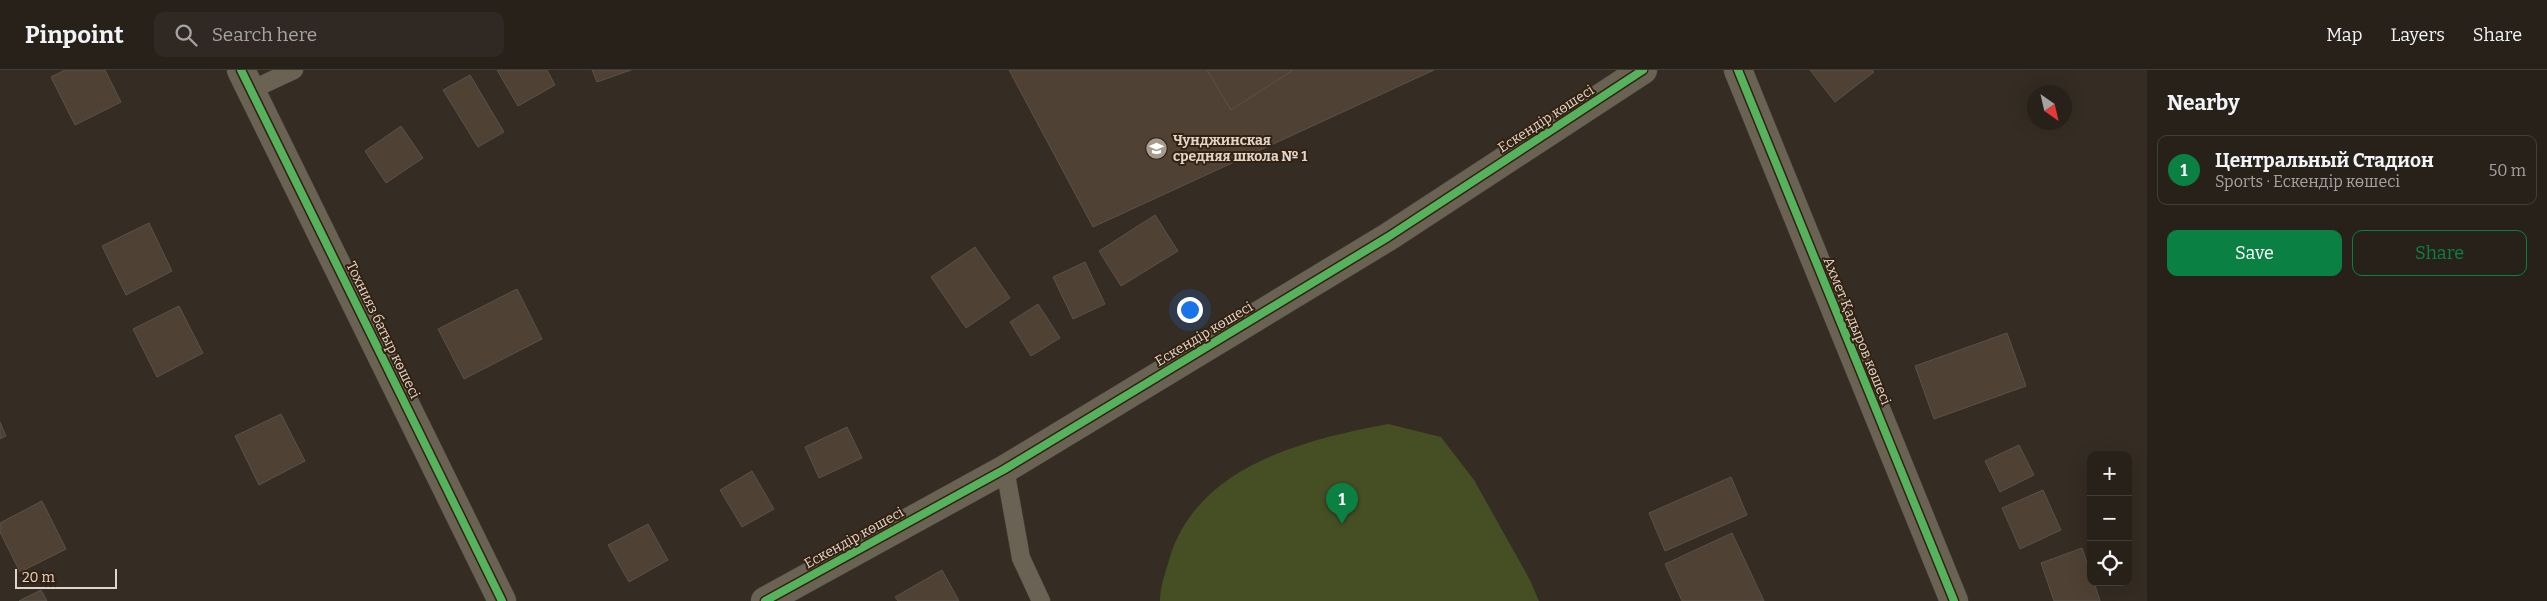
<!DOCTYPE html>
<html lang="en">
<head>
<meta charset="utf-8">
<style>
	:root { --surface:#28211a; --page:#302923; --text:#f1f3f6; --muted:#a5a3a2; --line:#443e39; --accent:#0b8043 }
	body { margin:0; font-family:Bitter,serif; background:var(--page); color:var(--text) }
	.controls { position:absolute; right:15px; bottom:15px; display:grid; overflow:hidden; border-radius:10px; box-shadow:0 5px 20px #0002 }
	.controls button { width:45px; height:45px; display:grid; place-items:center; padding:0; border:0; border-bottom:1px solid var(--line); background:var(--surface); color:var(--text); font:25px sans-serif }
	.compass { position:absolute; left:2027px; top:15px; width:45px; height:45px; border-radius:50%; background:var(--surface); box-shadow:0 5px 20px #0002; rotate:146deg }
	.scale { position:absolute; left:15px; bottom:12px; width:102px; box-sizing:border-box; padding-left:5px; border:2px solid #e1d5cb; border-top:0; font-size:14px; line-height:18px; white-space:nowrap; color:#e1d5cb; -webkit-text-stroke:4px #332111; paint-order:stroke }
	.you { position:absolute; left:1189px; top:239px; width:18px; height:18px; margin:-12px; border:4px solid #fff; border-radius:50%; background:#1a73e8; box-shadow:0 0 0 8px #1a73e833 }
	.badge { display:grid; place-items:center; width:32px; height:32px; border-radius:50%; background:var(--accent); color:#fff; font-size:16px; font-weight:700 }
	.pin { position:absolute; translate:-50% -41px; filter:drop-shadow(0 1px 2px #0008) }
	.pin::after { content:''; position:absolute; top:26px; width:18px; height:15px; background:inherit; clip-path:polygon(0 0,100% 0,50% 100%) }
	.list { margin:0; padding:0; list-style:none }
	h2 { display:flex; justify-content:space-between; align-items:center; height:65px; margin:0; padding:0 20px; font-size:21px }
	h2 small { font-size:16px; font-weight:400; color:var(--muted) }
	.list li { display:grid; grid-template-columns:32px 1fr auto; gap:15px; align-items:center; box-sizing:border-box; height:70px; margin:0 10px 10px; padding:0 10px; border:1px solid var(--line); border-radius:10px }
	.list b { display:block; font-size:19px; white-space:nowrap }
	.list p { margin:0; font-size:16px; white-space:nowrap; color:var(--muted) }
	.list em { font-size:16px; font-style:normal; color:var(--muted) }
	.actions { display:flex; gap:10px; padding:15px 20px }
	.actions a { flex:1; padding:11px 0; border:1px solid var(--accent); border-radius:10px; text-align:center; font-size:18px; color:var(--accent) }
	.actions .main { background:var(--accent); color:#fff }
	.icon { flex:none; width:28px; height:28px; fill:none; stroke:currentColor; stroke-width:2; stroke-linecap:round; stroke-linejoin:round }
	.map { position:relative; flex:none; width:2147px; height:531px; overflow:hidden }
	header { display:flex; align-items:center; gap:30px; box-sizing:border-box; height:70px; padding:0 25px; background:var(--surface); border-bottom:1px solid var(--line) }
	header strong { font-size:24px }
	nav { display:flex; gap:28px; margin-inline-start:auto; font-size:18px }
	.search { width:350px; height:45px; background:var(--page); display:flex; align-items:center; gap:12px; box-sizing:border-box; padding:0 18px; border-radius:10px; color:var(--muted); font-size:19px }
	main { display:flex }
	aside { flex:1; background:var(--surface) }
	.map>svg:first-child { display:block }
</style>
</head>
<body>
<header>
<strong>Pinpoint</strong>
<div class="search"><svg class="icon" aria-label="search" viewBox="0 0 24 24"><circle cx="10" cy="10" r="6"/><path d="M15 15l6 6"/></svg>Search here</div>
<nav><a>Map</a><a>Layers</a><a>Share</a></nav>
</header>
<main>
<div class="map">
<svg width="2147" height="531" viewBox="0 0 2147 531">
	<rect width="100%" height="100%" fill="#352c23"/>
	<path fill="#464e24" d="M1388,354L1441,367L1474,410L1530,510L1539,531H1160C1160,517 1165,504 1169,490C1196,396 1303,370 1388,354Z"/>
	<path fill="#4f4234" stroke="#5a524a" d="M65,0H105L121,32L75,55L51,7Z
		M497,0H547L555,15L518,36Z
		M592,0H631L597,12Z
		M1009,0H1434L1093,157Z
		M1207,0H1293L1231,40Z
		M1810,0H1872L1874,2L1835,32Z
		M470,5L504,62L478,77L443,20Z
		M401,56L423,88L386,113L365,81Z
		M1155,145L1178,181L1121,216L1099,181Z
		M149,153L172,201L126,225L102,176Z
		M975,177L1010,228L966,258L931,207Z
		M1085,192L1105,234L1073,249L1053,207Z
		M517,219L542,269L464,309L438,259Z
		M1038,234L1060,268L1031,286L1010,252Z
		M179,236L203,283L157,307L133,259Z
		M2007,263L2026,316L1934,349L1915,296Z
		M281,344L305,391L259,415L235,366Z
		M0,352L6,366L0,369Z
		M847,357L862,388L819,408L805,377Z
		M2019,375L2034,405L2000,422L1985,391Z
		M752,401L774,439L742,457L720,420Z
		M1731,407L1747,445L1665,481L1649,443Z
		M2043,420L2061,460L2020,479L2002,438Z
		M42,431L66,479L20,502L0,462V453Z
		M648,454L668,490L629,512L608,475Z
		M1732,463L1764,531H1682L1665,494Z
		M2082,478L2091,504V512H2094L2100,531H2054L2041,493Z
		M942,500L959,531H898L895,527Z
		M41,520L47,531H19Z"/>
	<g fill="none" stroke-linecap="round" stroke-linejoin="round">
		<defs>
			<path id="lane" d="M251,20L294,0
				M1005,399L1021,488L1041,531"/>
			<path id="street" d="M241,0L502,531
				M1738,0L1954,531
				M765,531L1005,399L1388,167L1643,0"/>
		</defs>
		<use href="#lane" stroke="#4f4740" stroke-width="19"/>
		<use href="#street" stroke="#4f4740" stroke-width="29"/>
		<use href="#lane" stroke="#6a6354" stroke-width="18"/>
		<use href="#street" stroke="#6a6354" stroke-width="28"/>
		<defs>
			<path id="cycleway" d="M241,0L502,531
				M1738,0L1954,531
				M765,531L1005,399L1388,167L1643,0"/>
		</defs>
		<use href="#cycleway" stroke="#332111" stroke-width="11"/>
		<use href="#cycleway" stroke="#56b35d" stroke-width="8"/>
	</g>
	<defs>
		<symbol id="school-disc" viewBox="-11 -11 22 22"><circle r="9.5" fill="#a59a90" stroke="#332111"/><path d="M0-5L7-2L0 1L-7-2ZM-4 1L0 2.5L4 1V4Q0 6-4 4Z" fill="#fff"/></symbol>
	</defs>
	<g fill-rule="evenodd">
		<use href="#school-disc" x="1144" y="66" width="25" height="25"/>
	</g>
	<g text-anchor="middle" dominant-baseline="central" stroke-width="4" stroke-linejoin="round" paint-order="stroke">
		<g font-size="14" fill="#e1d5cb" stroke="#332111">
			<text transform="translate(1546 49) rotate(-33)">Ескендір көшесі</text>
			<text transform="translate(383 260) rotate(64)">Тохнияз батыр көшесі</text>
			<text transform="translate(1857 261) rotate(68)">Ахмет Қадыров көшесі</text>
			<text transform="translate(1204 264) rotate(-31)">Ескендір көшесі</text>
			<text transform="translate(854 468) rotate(-29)">Ескендір көшесі</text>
		</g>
		<g font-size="14" font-weight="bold" fill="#e1d5cb" stroke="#332111" text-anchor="start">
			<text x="1173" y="70">Чунджинская<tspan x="1173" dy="16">средняя школа № 1</tspan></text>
		</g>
	</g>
</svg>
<div class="controls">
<button>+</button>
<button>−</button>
<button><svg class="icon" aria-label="locate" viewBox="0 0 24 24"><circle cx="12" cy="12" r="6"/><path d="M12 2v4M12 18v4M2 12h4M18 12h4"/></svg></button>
</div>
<svg class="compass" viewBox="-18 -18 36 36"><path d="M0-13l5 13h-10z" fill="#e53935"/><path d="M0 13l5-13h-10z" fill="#a5a3a2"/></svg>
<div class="scale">20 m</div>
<div class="you"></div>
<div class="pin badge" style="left:1342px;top:454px">1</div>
</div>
<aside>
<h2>Nearby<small></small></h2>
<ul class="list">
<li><span class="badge">1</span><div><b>Центральный Стадион</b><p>Sports · Ескендір көшесі</p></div><em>50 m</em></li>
</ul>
<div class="actions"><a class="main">Save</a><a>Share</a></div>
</aside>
</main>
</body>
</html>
